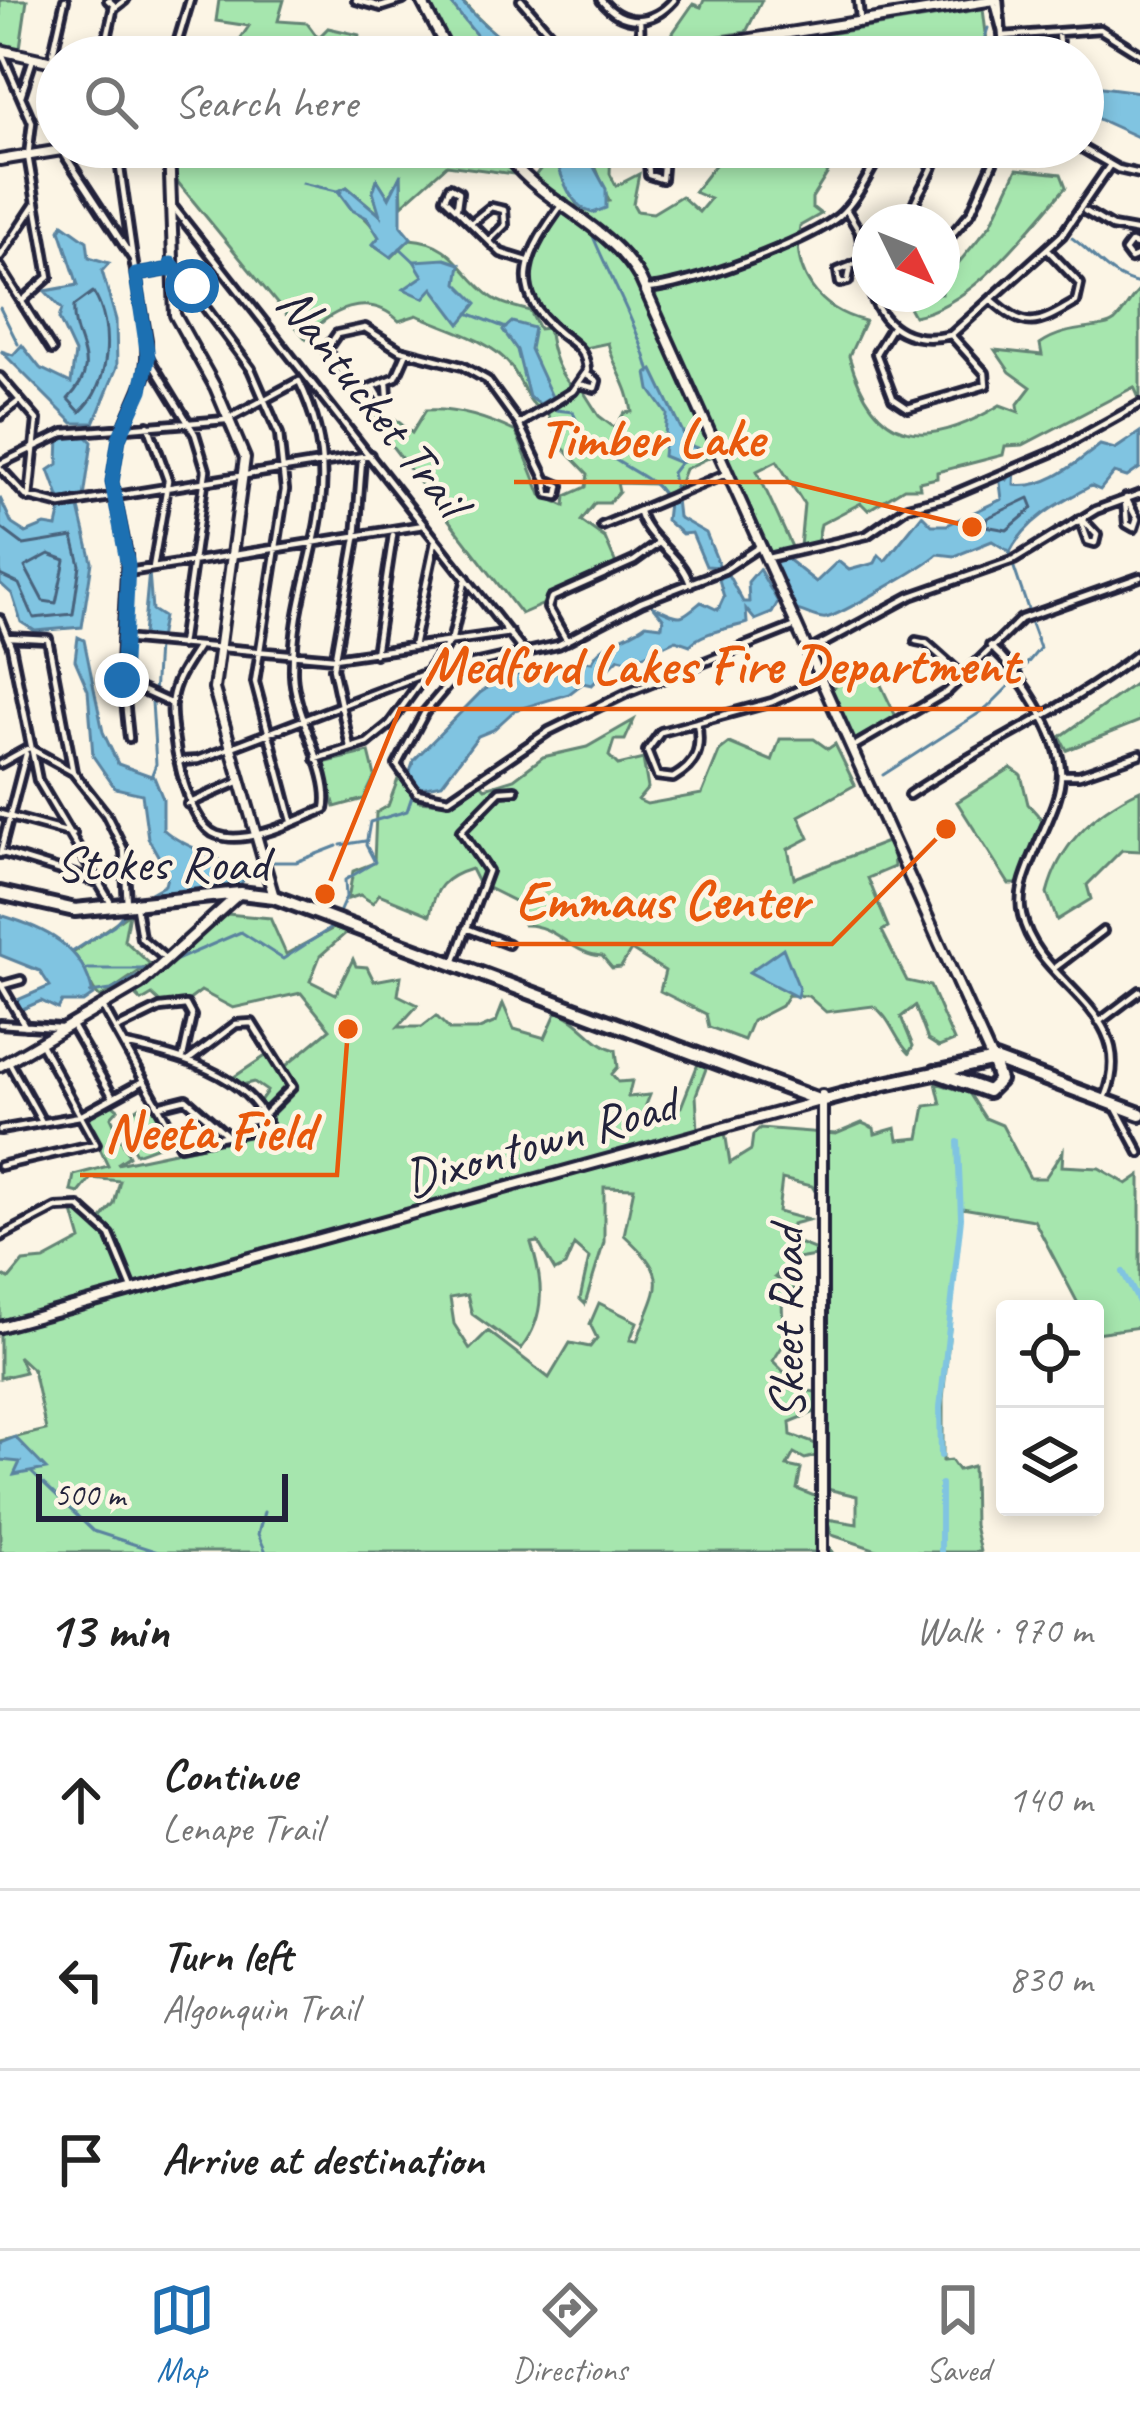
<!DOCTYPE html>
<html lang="en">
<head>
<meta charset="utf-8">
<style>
	:root { --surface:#fff; --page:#f6f6f6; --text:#222; --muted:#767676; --line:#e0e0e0; --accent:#1f6fb2 }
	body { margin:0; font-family:Caveat,sans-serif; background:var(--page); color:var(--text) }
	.controls { position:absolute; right:36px; bottom:36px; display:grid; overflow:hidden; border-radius:12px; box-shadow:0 6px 18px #0003 }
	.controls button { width:108px; height:108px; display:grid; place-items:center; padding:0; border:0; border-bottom:3px solid var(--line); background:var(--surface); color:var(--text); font:60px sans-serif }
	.compass { position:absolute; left:852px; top:204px; width:108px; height:108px; border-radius:50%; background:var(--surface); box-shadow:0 6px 18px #0003; rotate:133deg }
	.scale { position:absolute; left:36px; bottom:30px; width:252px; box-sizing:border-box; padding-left:12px; border:6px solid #22223b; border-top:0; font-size:33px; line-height:42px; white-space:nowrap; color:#22223b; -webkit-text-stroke:9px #fcf5e5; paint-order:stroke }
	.stop { position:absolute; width:36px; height:36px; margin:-27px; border:9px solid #1f6fb2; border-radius:50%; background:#fff }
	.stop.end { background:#1f6fb2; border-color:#fff; box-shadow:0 3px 12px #0008 }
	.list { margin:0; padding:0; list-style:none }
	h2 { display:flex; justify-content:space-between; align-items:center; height:156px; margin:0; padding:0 48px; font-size:51px }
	h2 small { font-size:39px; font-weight:400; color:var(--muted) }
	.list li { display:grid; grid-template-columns:78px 1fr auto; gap:36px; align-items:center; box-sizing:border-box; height:180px; padding:0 48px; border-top:3px solid var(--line) }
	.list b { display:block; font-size:45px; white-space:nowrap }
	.list p { margin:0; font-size:39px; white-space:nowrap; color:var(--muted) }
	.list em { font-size:39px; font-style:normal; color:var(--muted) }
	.icon { flex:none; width:66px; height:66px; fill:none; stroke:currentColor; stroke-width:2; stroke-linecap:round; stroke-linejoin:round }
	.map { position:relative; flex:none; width:1140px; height:1552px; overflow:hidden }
	.search { position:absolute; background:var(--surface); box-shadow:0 6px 18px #0003; left:36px; right:36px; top:36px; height:132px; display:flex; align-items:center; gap:30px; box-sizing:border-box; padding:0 42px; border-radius:66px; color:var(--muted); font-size:45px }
	.sheet { height:696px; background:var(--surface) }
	nav { display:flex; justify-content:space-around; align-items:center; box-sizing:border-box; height:168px; border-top:3px solid var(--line); background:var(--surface); font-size:33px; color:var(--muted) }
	nav a { display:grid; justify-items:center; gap:6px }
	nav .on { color:var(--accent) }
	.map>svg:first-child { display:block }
</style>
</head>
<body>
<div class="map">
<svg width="1140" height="1552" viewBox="0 0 1140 1552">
	<rect width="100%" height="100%" fill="#fcf5e5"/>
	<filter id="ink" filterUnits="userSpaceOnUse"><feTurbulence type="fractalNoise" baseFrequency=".00833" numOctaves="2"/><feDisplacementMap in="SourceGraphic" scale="24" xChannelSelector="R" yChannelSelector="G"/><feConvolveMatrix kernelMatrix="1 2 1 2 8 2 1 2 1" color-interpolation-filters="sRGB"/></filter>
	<g filter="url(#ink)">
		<path fill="#a6e6ae" stroke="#648474" stroke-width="3" fill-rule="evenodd" d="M0,0H27L19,55L0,48Z
			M219,0H284L278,21L307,23L318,38L328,28L359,35L356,57H206L210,42L234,48L249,26L216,21Z
			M425,0H461C481,23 500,39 524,57H459Z
			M704,0H762L746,32L675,43L670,37L693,4L701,7Z
			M983,9L989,57H914L908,50L903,57H685Z
			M170,147H440L505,153L528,176L447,165L402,205L401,178L389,198L377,180L373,192L380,215L347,187L339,191C350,208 371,219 379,237L374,245L392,257L410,239C456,242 460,275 493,298C503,305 519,308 530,311L539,329L548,328C552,355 557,372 576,392L580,386L599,416L615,428L624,413L632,412C629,386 614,368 608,343L580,349C515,295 515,272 562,203L532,180L547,160L532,147H552L577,205L609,201L592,158L611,148L610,174L616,186L639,174L633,204L637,211L653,213L681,196L699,212L710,199L694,192L729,147H844L812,198V207L821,214L800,226C791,273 819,310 865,321L849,356C874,445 925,451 1000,405L1019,412L1018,404L1031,387L1010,372L995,350L1042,355L1040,344C1068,324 1101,332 1115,321C1125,312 1130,298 1140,290V400L1134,387L1023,445L1005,446L1003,455L937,472V478L919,482L920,488H904L868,510L861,503L821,524L817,544L800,547L804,504L777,461L757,471L793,549L768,556L724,457L715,455L685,469L679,485L664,496L655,484L617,483L619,492L609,503H595L581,521L605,538L619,571L521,614L352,394H370L378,420L395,419L412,433L426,410C456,408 487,418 516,432L541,495L565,506L566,496L586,487L588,474L563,448L548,415C525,405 524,382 509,364C489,339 445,328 417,315L399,321C369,291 327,310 306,339L176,180Z
			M1017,169L1061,174L1066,187C1026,232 975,304 914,316L902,294H942V269L955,267L991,224Z
			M872,666L899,723L850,749L825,692Z
			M1140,680V721L1067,750L1060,737Z
			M634,720L625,740H614L609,756L618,765L643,759L648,788L638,800L647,804L702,794L720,750L729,743L772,761L780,739H814L828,749L835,744L855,785L799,816L809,838L788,849L794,878L892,840L894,867L868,878L888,927L882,931L907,981L930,986L954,1041L939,1047L928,1040L915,1006L901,1017L913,1046L909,1053C894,1038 891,1017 873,1006L826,1012L808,996L788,995L781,1006L752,1021L744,1040L709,1027L706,1014L660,991L665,971L631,950L621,967L612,968L602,956C572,955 556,924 524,925L522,905L478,883L471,869C444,877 435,888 430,915L379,894L373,903L360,895L348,899L353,871L374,863L376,813L388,806L401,771L420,801L452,804L476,778L485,788L514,779L543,757L587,747Z
			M369,752L375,776L364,799L335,807L323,763Z
			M1011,768L1021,775L1028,804L1046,824L1023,884H1009L957,802Z
			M1140,790V851L1122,850L1087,885L1091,899L1057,920L1047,893C1060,843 1095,811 1140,790Z
			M129,913L124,940L150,964L100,998C87,986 87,967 73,953Z
			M227,914L270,918L286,954L334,928L346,933L320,956L310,981L336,994L353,959L356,966L367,967L374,981L401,976L398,995L418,1005L398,1027H422L436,1016L450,1030H477L496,1022L503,1004L514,1029L545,1038L557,1011C583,1021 593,1045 616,1050L618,1067L612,1074L618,1082L632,1081L628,1097L650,1095L646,1105L660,1112L681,1107L698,1064L707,1066L696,1095L698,1131L725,1132L730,1163L751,1150L753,1135L760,1128L836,1134L862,1123L874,1128L875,1134L896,1128L898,1140L919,1138L925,1106L941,1104L936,1083L969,1093L985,1118L1002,1125L1030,1178H1045L1063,1151L1062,1166L1099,1168L1127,1184L1140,1175V1327L1095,1333V1309H1081L1034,1220L962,1208L943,1399V1461L951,1460L958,1470L973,1466L974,1525L980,1552H883L832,1535L827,1519L857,1524V1496L827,1489L825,1208L812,1186L782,1179L778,1212L808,1220L792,1224L791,1240L814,1249L815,1256L792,1260L775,1277L781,1281L794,1276V1290L782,1299L783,1330L789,1336L773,1361L789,1377L790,1389L817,1392L815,1412L790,1422L791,1435L816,1444V1456L805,1459L794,1453L787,1466L801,1469L797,1489L817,1497L822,1534L832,1552H0V1441L46,1430L33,1370L18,1356L25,1372L0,1378V1274L9,1279L23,1262L44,1260L81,1240L73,1212L77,1206L100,1221L114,1204L120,1181L91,1178L79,1193L71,1191L74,1175L108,1166L85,1117L111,1103L118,1109L111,1117L129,1156L117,1164L260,1134L255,1108L267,1091L254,1082L233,1087L231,1079L270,1053L281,1070L330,1029L301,993L233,1008L201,991L184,1004L164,1006L152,995L142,1001L135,994ZM604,1187L634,1188L624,1235C673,1280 657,1284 637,1341L630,1340L637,1322L599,1303L590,1324L597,1338L590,1347L570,1343L549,1378L488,1331L470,1349L454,1324L450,1298L467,1295L472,1314L521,1349C547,1315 543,1280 531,1243L538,1242L555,1271L565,1266L574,1245L589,1258L580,1299L585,1304L604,1242Z
			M150,1100L172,1141L136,1154L117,1122Z"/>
		<path fill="#80c4e1" stroke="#5a839f" stroke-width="3" d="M448,0H460C481,24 501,39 525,57H494Z
			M1102,87L1140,92V138L1083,112V96Z
			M552,147H583L606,189V208L593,213C567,206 560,170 552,147Z
			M401,174V226L411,238L391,257L373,244L379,237L367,218L352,210L338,191L347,187L380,215L373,192L377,179L389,198Z
			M63,224L87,241L89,257L109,263L102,271L116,320L117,367L94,423H73L1,351L13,355L22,345L40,368L71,383L75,353L59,319L62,309L45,291L78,285L60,230Z
			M445,259L460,264L457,283L477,303L460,324L433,288L424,298L404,289L423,276L414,261Z
			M512,322L534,328L530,349L552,397L540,404L529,397L517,350L503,330Z
			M653,370L689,445L697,448V454L680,463L663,456L667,414L650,390L647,373Z
			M1140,432V468L1127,477L1114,473L1100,490L1091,486C1059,503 1027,519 1010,552L992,541L955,556L938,554C925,566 840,615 826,618C816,620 802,609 791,609L770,564L782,555L816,582L838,561L849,570L875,563L879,555L885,561L922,515L932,525H947L1002,499L999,475L1007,480L1015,468L1014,485C1046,490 1076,463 1100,445L1115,449Z
			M84,434L92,442L84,498L61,502L49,470L58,464L59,435Z
			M0,498L12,524L26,533L45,525L57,527L61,509L79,508L92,562L82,627L35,631L21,622L12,594L0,583Z
			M676,499L678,517L706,533L720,567L706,566L692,533L682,534L666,520L668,503Z
			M759,569L778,602L772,613L755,620L746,609L747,623C729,629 703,631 690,645L676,640L631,661L619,658L592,685L583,683L569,694L515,710L493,730L478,736L442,784L415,789L410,772L414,760L480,693L500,679L553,666L569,668L579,660L592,662C599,642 629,638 646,624L662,626L663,618L654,607C683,618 677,622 701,602L718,610L724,597L718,576L726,571L743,602H749L748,582Z
			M149,571L152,610L163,617L159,639L143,635Z
			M78,637L84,640L103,732L118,764L154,777L163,799V829C188,852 230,856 244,879L240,885L142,898L165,885L168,873L148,838L142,794L115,788L93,756L88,690L75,660Z
			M0,915C45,928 84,946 93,995L83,1002H62L58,1009L41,1001L18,1011L15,1001L50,986L40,971L0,955Z
			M783,948L799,988L797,997L749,972Z
			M15,1437L46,1469L14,1475L20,1462L0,1460V1443Z"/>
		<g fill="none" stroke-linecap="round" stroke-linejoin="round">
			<path stroke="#48637d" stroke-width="3" d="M93,292C115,325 110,386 80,412L68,399C105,360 71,345 74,306Z
				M1029,498L1033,508L1007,530L985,526L987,518Z
				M0,527L24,545L73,537L80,565L73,614L34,618L19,584L0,575
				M49,554L65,560L56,603L43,601L25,567Z"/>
			<path stroke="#5a839f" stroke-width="3" d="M978,57L988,28
				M302,183L341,192
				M590,229C609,277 638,325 650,373
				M1072,238C1096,255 1109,278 1140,284
				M400,248L415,262
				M0,308L18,344
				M468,313L506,328
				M556,410L573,412C589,463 658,472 665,499
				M676,493L672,473L682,460
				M1008,550L1029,612
				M1020,672L1040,648L1029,618
				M154,696L157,646
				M883,775L987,708L1017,678
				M151,777L156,764L152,702
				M341,845L365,841
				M270,862H296L337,846
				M240,878L262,864
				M338,915L346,897L345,880L375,862L366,845L370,822L407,811L413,793
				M72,952L114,925L127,910
				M165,965L241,932L283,959L334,926
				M87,969H147
				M90,993L111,990L157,966
				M32,1473L93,1531L158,1552
				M264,1512L258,1534L266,1552"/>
			<path stroke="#80c4e1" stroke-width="6" d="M1123,1272L1140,1304
				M941,1456L940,1408L961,1218L958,1142
				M941,1552V1484"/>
			<defs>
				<path id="street" d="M108,0L116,7L125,0
					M356,0L381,7L403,0
					M521,0L570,57
					M601,0C623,27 652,25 674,0
					M858,0L860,18
					M999,0L1004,57
					M994,2L1003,36
					M640,20L641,57
					M1058,33L1060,56
					M1003,36L1100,29L1140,54
					M103,57L114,6
					M173,57L190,0
					M1059,57H1072
					M51,62L65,0
					M21,96L33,59
					M117,147L133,259
					M647,147L649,175L662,179L663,167L648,161
					M1080,147L1118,169L1140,174
					M63,152L133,259L147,340L145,377L119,438L112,482L127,555L121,662L129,738
					M457,207L459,192L450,187L445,198L501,253L527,261
					M174,208L519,646
					M847,211L859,231L870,285
					M1085,211L1112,227L1140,232
					M910,222C911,195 936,176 937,147
					M471,223L491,207L504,210L505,225L490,240
					M942,246L971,212L1000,147
					M1140,246L1131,243L1125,251L1131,259L1140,255
					M0,257L36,203L28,156L32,122L1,51
					M851,265L848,281L840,283L838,271L865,260
					M0,267L52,350
					M175,267L251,369L279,434L285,490L255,682L292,821
					M137,275L171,269
					M645,289C685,288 807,242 838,217C859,199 870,169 885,147
					M872,294C884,331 914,344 951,335L1062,235L1110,165
					M991,299C1027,331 1035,326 1076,302L1080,284L1047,249
					M22,301L49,277L36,203
					M892,327L876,353L893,398L908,408L986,385L985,373L951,335
					M407,352L396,377L365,390L351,384L326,350L337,334L365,328L400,350L462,366L487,380L519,424L546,480L548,494L558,496L560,486L546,480
					M148,357L195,434L206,470L181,645
					M0,377L37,420L29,498
					M579,384L595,388L597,381L588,375
					M375,389L381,399L388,397L387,382
					M0,416L19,401
					M521,423L573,391L587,371C586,351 576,345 561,334C504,289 528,251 563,203
					M148,425L168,480L153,568
					M0,464L64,433L226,420L297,382
					M0,468L26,496L61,505L370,455
					M1125,501L1127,524L1134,528L1137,519L1126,498
					M639,512C648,542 680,553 690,584
					M1080,519L1088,541L1095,543L1097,535L1084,521
					M602,526L728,473
					M759,547L724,570L641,602L558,645L464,666L425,712L397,765L417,793L449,799L549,731L629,692L793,627
					M768,558L867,535L907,507L947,497L1056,451L1140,404
					M128,572L424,525
					M0,619L11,646L38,780L112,905
					M8,637L48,639L73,772L106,814L124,850L127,905
					M122,639L334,658L510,633
					M567,641L548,608L551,598L634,561L659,543
					M916,641L926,643L964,677
					M990,646C1019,672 1060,733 1061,773C1061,797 1047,822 1038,844C1029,867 1016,890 1022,915C1037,986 1140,1010 1106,1096
					M413,647L435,542
					M197,648C187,664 175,679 172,699C169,727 185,824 217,835C247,846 296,821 325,809C333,775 294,714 293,674C291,564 356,497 299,381
					M811,650L911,596L1014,560L1096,510L1140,494
					M375,654L393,535
					M123,682L172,704
					M697,722C702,749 697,764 673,778L657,776L647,751L661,732L772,702L819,680
					M350,747L333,668L356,538L362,459
					M851,748L947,692L1021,619L1140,577
					M31,749L73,772
					M316,759L367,743L389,725L452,638L466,578
					M181,761L198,760L429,672
					M0,764L27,749
					M1061,775H1079L1140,754
					M909,795C984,744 1069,709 1140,652
					M188,804L238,782
					M0,814L73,834
					M3,853L101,883
					M0,854L26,754
					M136,907L141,938L167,960
					M466,928L508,944
					M454,963L488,871L461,831L500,791L515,790
					M1056,967L1103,931
					M0,983L25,1026
					M3,985L21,980
					M103,1007L180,1145L269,1127C248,1073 175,1055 125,1045
					M1099,1022L1140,991
					M0,1024L60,1028
					M72,1026L113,1097
					M117,1029L160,1008L186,1005L192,1016L183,1057
					M190,1059L236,1024L252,1023L292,1087L263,1116
					M10,1064L42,1122
					M158,1106L186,1099L228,1136
					M1117,1110L1140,1153
					M0,1130L80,1116L144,1081
					M0,1166L96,1144L41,1044
					M0,1237L56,1208L79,1207L110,1235L133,1291"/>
				<path id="secondary" d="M421,0L451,57
					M0,50L57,63
					M639,57L994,0
					M169,147L175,315L215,387L245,458L214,689L274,897
					M501,147C536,203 608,220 641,280L992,1060
					M0,160L80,147
					M0,1066L140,984L240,893
					M822,1095V1552
					M0,1327L820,1101"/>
				<path id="primary" d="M0,893L75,910L240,893L274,897L821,1101L878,1086
					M935,1072L988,1091L999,1080L992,1060
					M875,1086L995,1060L1140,1114"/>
			</defs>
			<use href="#street" stroke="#22223b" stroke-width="14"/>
			<use href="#secondary" stroke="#22223b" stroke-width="16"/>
			<use href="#primary" stroke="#22223b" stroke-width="20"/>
			<use href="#street" stroke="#fcf5e5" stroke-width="4.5"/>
			<use href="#secondary" stroke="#fcf5e5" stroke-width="8"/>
			<use href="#primary" stroke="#fcf5e5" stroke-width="10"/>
		</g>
	</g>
	<g fill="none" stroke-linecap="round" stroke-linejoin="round" filter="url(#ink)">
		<path stroke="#1f6fb2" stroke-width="15" d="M122,680L128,566L112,482L119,438L141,390L148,357L136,275L171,269V264L192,286"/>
	</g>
	<g text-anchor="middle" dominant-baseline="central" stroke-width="9" stroke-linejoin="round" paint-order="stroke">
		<g font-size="51" fill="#22223b" stroke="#fcf5e5">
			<text transform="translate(373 401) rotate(52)">Nantucket Trail</text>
			<text x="162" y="863">Stokes Road</text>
			<text transform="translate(540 1141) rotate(-16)">Dixontown Road</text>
			<text transform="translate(786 1323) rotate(-90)">Skeet Road</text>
		</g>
	</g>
	<path fill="none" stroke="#e8590c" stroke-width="4.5" d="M972 527L788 482H514M325 894L400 709H1043M946 829L832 944H491M348 1029L337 1175H80"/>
	<g fill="#e8590c" stroke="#fcf5e5" stroke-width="4.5">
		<circle cx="972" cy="527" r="12"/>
		<circle cx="325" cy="894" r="12"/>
		<circle cx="946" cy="829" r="12"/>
		<circle cx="348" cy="1029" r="12"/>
	</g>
	<g font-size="54" text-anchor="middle" font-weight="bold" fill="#e8590c" stroke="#fcf5e5" stroke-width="9" stroke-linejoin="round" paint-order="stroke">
		<text x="651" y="456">Timber Lake</text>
		<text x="721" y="683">Medford Lakes Fire Department</text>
		<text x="662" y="918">Emmaus Center</text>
		<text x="209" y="1149">Neeta Field</text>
	</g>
</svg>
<div class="controls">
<button><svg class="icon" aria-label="locate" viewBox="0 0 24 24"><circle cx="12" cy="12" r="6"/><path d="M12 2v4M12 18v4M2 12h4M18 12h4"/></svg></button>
<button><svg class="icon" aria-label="layers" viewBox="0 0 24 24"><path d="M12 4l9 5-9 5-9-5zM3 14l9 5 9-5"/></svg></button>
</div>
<svg class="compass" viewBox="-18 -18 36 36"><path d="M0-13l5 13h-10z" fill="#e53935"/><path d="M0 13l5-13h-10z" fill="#767676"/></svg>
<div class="scale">500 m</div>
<div class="stop" style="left:192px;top:286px"></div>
<div class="stop end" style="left:122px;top:680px"></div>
<div class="search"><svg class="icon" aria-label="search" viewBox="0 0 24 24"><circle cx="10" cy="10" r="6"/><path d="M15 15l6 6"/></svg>Search here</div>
</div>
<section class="sheet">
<h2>13 min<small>Walk · 970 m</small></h2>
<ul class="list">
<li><svg class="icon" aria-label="ahead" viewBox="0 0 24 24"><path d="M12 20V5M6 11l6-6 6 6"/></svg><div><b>Continue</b><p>Lenape Trail</p></div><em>140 m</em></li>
<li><svg class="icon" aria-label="left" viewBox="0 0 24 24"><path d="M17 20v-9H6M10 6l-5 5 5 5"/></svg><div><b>Turn left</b><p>Algonquin Trail</p></div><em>830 m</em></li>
<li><svg class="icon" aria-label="arrive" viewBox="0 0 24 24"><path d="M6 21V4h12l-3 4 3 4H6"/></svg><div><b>Arrive at destination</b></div></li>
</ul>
</section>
<nav>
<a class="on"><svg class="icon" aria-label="map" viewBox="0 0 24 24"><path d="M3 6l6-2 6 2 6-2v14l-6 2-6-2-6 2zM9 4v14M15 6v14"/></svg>Map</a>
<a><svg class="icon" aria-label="directions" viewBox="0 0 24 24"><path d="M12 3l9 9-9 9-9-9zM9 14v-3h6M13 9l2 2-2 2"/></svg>Directions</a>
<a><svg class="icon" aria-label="saved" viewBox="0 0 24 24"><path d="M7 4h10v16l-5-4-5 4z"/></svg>Saved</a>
</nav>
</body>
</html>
